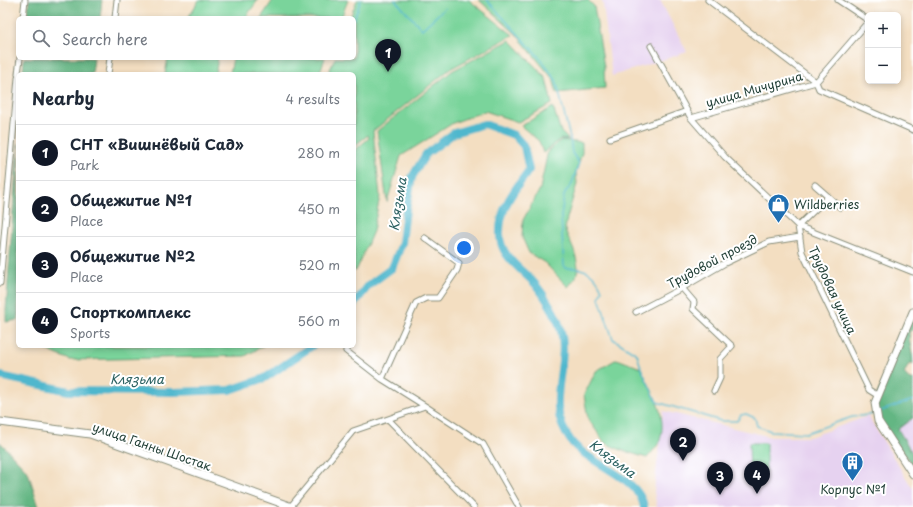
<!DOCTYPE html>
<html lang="en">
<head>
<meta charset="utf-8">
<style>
	:root { --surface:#fff; --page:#f6f6f7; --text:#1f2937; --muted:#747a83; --line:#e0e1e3; --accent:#111827 }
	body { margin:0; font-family:"Playpen Sans",sans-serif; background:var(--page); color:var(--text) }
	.controls { position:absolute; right:12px; top:12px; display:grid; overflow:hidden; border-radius:6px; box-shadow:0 2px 6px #0003 }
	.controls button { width:36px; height:36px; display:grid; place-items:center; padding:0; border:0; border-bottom:1px solid var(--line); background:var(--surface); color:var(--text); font:20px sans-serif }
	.you { position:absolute; left:464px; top:248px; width:14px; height:14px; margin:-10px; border:3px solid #fff; border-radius:50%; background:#1a73e8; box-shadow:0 0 0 6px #1a73e833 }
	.badge { display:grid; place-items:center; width:26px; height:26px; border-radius:50%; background:var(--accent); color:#fff; font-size:13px; font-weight:700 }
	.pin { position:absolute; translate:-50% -33px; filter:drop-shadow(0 1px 2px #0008) }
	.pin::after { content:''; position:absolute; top:21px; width:14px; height:12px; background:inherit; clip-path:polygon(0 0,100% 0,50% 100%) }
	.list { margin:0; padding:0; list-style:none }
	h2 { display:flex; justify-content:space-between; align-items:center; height:52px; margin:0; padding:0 16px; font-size:17px }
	h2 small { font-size:13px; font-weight:400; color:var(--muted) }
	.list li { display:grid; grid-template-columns:26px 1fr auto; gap:12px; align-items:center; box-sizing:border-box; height:56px; padding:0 16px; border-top:1px solid var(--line) }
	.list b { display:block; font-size:15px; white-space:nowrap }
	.list p { margin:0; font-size:13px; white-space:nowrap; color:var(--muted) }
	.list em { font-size:13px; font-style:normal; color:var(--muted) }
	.icon { flex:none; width:22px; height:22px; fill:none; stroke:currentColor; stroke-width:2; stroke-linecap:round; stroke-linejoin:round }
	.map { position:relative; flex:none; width:913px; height:507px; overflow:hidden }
	.search { position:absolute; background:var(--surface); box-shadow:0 2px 6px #0003; left:16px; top:16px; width:340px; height:44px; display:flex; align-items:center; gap:10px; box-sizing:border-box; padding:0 14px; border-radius:6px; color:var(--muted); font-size:15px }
	.panel { position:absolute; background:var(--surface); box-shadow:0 2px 6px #0003; left:16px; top:72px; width:340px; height:276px; border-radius:6px }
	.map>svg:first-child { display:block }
</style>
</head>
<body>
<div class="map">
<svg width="913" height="507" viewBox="0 0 913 507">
	<rect width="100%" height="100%" fill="#fff"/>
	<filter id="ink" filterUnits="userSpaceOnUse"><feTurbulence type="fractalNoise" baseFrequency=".025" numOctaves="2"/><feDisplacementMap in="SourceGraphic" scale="8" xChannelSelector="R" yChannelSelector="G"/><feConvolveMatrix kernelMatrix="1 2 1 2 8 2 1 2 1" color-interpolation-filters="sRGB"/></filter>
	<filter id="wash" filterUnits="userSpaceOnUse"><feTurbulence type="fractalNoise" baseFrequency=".012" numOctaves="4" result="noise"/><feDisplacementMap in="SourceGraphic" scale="16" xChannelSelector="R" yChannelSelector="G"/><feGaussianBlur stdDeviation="0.9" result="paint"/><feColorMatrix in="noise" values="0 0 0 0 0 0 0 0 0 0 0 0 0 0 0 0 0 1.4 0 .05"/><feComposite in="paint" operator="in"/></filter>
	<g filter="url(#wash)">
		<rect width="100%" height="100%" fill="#f3dec1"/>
		<path fill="#e6d2f0" d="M601,0H660L687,52L612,76L603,4Z
			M663,411L771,437H810L868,416L913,489V507H657L654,492Z
			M913,418V454L898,429Z"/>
		<path fill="#7ad49b" stroke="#4c8868" d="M199,0H258L245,18H188Z
			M273,0H348L341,18H261Z
			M357,0H469L513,35L450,69L373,131L380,196L373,231L357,269L354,272V151L369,138L368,135L354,146V74H328L335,58H354V18H350Z
			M479,0H588L594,6L604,67L605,88L557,93L553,79L516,34Z
			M510,40L546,78L552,104L518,122L485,111L453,123L401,156L387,202L377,131L452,71Z
			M168,58H218L215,74H165Z
			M233,58H325L319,74H230Z
			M553,107L561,132L569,140L560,139L543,153L539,141L521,126Z
			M561,140L582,143V153L576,172L577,184L567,218L565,230L575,253L578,267L576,277L568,287L545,263L529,253L522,237L523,220L540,189L548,151Z
			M37,346H263L245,356L70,360Z
			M617,359L641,368C651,391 668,414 660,440C658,446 651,453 647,458L621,450L605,443L588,419L584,395L596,371Z
			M749,443H766V472L750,473Z"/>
		<path fill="#63b683" stroke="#417a5c" d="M29,0H102L100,18H27Z
			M24,58H94L92,74H23Z
			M18,143V320L6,322V310Z
			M913,312V329L909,332C909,344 913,353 913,365L910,363L904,373L910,380H913V418L898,429L913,454V465L878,421L877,395Z
			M0,442L28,472L39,507H0Z"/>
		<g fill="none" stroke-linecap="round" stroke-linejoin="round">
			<path stroke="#4fb7cd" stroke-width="1.5" d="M395,0L422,29L445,8
				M487,0L539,57L556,80L570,138L572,153L579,163L571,186L566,191L564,196L561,216L564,266L566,268C584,267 595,272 602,290L599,298L613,339L637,354L641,368L657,402L721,421H737L741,415L746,414L755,418L757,426L771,431L806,433L852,417L875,414
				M354,19L361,0
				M878,412L913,400"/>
			<path stroke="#4fb7cd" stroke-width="8" d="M354,304L369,285L392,268L402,243L406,209L412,177L426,154L454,133L484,124L514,135L524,146L529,170C514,191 499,208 500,235C500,257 523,270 536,285C543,294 552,308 557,319C576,362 540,400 571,441C588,464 640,477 644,507
				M0,376L69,391L174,392L230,390L265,378L312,346"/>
		</g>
	</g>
	<g filter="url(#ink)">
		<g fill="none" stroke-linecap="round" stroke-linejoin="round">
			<defs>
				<path id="minor" d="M708,0L816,82L819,89L913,130
					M838,0L868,20
					M23,18L25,0
					M115,18L117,0
					M651,46L691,118L725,157L798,226L802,252L869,390L877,395
					M18,74L20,58
					M108,74L110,58
					M691,118L816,82L868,22
					M610,138L687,111
					M815,185L840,207
					M798,226L913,272
					M798,226L828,197
					M425,238L459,263L457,270L438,298H426L416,303L382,379L425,406
					M0,283L18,78
					M682,288L694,302L693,309L732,346L720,359V378L714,391
					M636,312L682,288L725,263L769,242L800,237
					M346,351L382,379
					M291,506L353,431L388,419
					M474,507L388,419L425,406L483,444L519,507"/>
				<path id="secondary" d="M913,312L875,403L878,421L913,474
					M0,422L90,434L292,507"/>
			</defs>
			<use href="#minor" stroke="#898e7a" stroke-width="7"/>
			<use href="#secondary" stroke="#898e7a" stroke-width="9"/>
			<use href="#minor" stroke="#fff" stroke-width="5"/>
			<use href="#secondary" stroke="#fff" stroke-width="7"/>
		</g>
	</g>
	<defs>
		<symbol id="shop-pin" viewBox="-11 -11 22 30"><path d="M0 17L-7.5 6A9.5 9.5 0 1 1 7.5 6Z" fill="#1f6fb2" stroke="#fff"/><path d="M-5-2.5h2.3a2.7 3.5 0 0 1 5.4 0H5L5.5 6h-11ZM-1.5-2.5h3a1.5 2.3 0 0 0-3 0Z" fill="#fff"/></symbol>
		<symbol id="building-pin" viewBox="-11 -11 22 30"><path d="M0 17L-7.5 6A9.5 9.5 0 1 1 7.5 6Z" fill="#1f6fb2" stroke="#fff"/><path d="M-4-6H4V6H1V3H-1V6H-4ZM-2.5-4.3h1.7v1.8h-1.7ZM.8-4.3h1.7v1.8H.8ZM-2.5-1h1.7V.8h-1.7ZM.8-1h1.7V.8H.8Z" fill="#fff"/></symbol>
	</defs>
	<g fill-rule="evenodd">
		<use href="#shop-pin" x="766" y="192" width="25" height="34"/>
		<use href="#building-pin" x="840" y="450" width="25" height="34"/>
	</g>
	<g text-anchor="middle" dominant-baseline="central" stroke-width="4" stroke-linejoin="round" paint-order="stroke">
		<g font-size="12" fill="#1f3d34" stroke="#fff">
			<text transform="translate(754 89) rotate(-16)">улица Мичурина</text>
			<text transform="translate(712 261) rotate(-28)">Трудовой проезд</text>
			<text transform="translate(833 290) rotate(65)">Трудовая улица</text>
			<text transform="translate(152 446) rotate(19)">улица Ганны Шостак</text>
		</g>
		<g font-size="12" fill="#1f3d34" stroke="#fff" text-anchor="start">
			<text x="794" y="204">Wildberries</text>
			<text x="853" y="489" text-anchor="middle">Корпус №1</text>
		</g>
		<g font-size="13" font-style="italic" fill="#2d6262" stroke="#fff">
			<text transform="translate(397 204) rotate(-81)">Клязьма</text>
			<text x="137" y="378">Клязьма</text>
			<text transform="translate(613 458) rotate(37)">Клязьма</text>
		</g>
	</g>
</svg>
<div class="controls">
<button>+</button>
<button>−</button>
</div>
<div class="you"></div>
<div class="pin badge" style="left:388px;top:72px">1</div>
<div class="pin badge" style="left:683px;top:461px">2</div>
<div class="pin badge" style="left:720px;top:495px">3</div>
<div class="pin badge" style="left:757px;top:494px">4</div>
<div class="search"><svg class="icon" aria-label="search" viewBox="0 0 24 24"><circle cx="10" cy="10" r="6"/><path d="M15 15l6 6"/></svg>Search here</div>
<section class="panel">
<h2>Nearby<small>4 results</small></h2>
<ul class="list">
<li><span class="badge">1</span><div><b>СНТ «Вишнёвый Сад»</b><p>Park</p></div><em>280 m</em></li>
<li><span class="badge">2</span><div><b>Общежитие №1</b><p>Place</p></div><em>450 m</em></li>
<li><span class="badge">3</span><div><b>Общежитие №2</b><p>Place</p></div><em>520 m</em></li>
<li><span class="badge">4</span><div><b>Спорткомплекс</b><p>Sports</p></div><em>560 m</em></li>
</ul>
</section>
</div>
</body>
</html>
